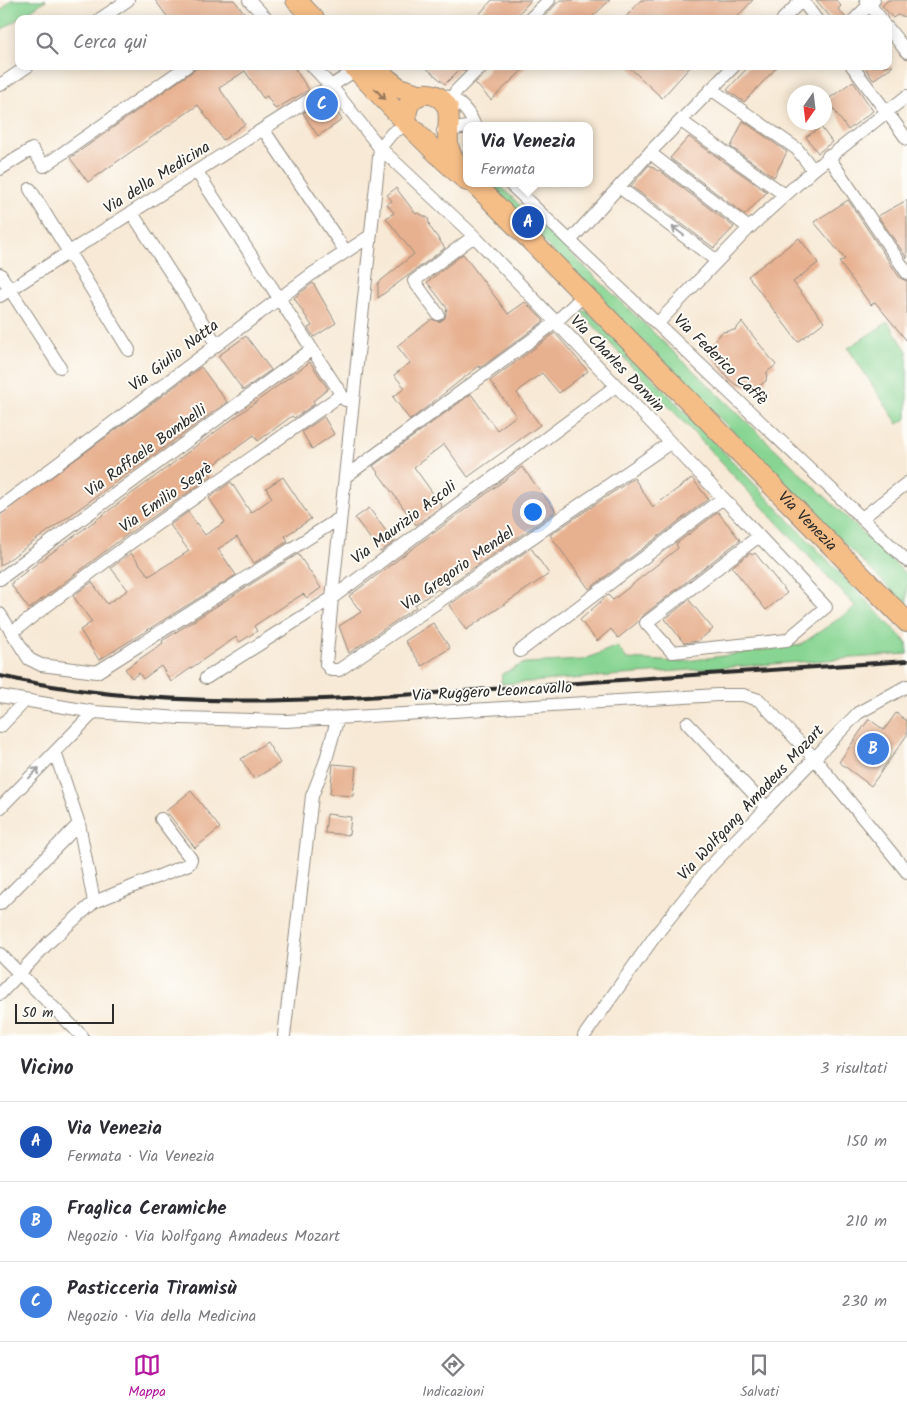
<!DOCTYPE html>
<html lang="it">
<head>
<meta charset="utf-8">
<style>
	:root { --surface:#fff; --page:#f7f7f7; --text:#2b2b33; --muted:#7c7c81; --line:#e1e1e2; --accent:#b5179e }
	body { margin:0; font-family:Kalam,sans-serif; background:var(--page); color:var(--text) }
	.compass { position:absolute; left:787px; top:85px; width:45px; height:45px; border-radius:50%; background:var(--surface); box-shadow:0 2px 12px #0003; rotate:194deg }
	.scale { position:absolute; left:15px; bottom:12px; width:99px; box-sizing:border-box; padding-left:5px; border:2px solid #2b2b2b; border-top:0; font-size:14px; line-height:18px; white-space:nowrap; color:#2b2b2b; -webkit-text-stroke:4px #fdfcf7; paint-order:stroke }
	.you { position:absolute; left:532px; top:511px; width:18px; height:18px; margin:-12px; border:4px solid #fff; border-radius:50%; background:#1a73e8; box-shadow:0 0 0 8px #1a73e833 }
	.badge { display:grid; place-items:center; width:32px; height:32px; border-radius:50%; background:var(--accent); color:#fff; font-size:16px; font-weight:700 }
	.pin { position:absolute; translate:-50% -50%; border:2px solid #fff; box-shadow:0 1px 5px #0006 }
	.popup { position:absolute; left:463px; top:122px; width:130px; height:65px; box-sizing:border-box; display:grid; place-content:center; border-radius:10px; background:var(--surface); filter:drop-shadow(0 1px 4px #0005); font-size:16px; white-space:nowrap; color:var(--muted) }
	.popup b { font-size:19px; color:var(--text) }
	.popup::after { content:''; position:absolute; left:50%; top:100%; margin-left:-10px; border:10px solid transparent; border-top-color:var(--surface) }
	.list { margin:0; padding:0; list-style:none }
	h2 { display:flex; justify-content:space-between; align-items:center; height:65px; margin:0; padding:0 20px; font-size:21px }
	h2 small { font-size:16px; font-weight:400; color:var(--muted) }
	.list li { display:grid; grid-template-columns:32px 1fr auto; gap:15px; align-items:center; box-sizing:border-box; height:80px; padding:0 20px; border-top:1px solid var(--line) }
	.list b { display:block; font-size:19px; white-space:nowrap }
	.list p { margin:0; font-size:16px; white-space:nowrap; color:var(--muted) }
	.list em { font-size:16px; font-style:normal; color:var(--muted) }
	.icon { flex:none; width:28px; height:28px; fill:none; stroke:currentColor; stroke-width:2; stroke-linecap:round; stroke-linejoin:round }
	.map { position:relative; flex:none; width:907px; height:1036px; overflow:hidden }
	.search { position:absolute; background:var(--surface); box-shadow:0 2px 12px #0003; left:15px; right:15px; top:15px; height:55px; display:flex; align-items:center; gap:12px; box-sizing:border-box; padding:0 18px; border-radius:10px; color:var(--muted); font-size:19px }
	.sheet { height:305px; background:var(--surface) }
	nav { display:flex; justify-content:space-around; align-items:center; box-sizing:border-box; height:70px; border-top:1px solid var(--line); background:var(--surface); font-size:14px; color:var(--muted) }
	nav a { display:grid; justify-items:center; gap:2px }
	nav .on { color:var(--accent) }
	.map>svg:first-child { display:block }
</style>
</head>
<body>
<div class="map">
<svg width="907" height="1036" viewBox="0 0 907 1036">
	<rect width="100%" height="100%" fill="#fdfcf7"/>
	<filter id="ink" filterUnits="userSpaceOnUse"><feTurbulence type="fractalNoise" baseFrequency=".02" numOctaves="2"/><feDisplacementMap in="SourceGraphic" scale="10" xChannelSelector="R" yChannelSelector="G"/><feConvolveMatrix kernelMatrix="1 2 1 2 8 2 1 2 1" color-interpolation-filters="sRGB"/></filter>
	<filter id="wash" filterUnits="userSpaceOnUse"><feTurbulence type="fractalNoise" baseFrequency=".0096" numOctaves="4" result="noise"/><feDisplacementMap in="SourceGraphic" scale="20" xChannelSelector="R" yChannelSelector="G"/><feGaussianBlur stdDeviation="1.12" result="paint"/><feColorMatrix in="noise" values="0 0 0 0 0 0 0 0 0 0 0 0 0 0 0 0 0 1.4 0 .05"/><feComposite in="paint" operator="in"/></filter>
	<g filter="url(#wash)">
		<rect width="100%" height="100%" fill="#f7e9d5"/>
		<path fill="#88d593" stroke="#5a805f" d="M11,0H46L0,31V12Z
			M485,183H497L907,575V606Z
			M580,311H586L596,319L907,643V654L501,684L502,674L525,663L583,660L617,646L627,659L680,662L800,645L856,607Z
			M888,322L907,351V418L898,424L848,348Z"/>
		<g id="blocks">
			<path fill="#e7b08f" d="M155,0H234L249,19H169Z
				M492,0H531L514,19H475Z
				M560,0H610L590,19H542Z
				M641,0H753L735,19H624Z
				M816,0H836L841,6L838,9L847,19H832Z
				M888,0H907V17L897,15L893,18L882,6Z
				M200,66H293L309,90L275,109L267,96L263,98L245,71L219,88L245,124L223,140L198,105L88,182L70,158Z
				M424,66H469L464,72L461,68L445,84Z
				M489,66H527L491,100L475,83L487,72Z
				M628,66H691L662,98Z
				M749,66H778L744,102L727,90Z
				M864,66H893L873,80Z
				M853,81L873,111L848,130L827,100Z
				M325,99L330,108L333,106L342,120L318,136L303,113Z
				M743,121L787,152L774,177L731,147Z
				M821,127L832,142L818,153L806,137Z
				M689,137L767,192L745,215L670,158Z
				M649,165L658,171L659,170L734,227L714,248L631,186Z
				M396,188L416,214L418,213L428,218L430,227L445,248L378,298V283L414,254L386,218L394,213L387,204L392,201L387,195Z
				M848,200L900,278L907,281V341L875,302L871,305L839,262L845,259L814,222Z
				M907,200V258L878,216Z
				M799,238L818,263L793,282L824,322L798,342L748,276Z
				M463,254L508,314L525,302L544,321L480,368L479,366L410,420L393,397L405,388L394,375L410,363L397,346L432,319L439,322L445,318L447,308L427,282Z
				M313,283L336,323L314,337L308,328L312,326L294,298Z
				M742,322L776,365L767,372L766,381L758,387L749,388L736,385L729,379L707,352L722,332L735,330Z
				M555,333L588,371L559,393L542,373L524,386L517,393L540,425L468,477L444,444L414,467L442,506L416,525L373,466L471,394L497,430L516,416L490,381Z
				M246,336L271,370L243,390L218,356Z
				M310,362L328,389L313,401L315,404L294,418L292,416L258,441L254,435L207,470L212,476L128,534L29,609L12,586V582Z
				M201,367L227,402L0,566V515Z
				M324,417L334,434L312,449L302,432Z
				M522,467L556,511L440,591L438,589L415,605L416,607L349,653L339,626L361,612L349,596Z
				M283,477L311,519L285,536L288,541L254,563L237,537L218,549L236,575L99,660L80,630L92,622L73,596L92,582L107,604L128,590L111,568L131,553L149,576L189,551L170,525L188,512L205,535L225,522L209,498L231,482L251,513L272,498L266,488Z
				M634,478L653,507L692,478L708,499L589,589L550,535Z
				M369,508L394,542L380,552L355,518Z
				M718,512L740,540L641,617L638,622L618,638L611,629L597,641L580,620L608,595L613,600L678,548L676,544Z
				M531,548L549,574L466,630L449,605Z
				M750,553L752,555L755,553L787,593L766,610L732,567Z
				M298,554L321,588L307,598L303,594L287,604L254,626L257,631L240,642L236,637L171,682L161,666L143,679L139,673L132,678L125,669L163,643L162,641Z
				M689,600L713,629L698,641L684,643L665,619Z
				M433,623L450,648L422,666L405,641Z
				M896,713L907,721V735L871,786L839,762L869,719L884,730Z
				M267,742L280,763L254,779L241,759Z
				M333,764L356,766L353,796L330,794Z
				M191,791L220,828L195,848L166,811Z
				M327,814L351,817L349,835L325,833Z"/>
		</g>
	</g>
	<g filter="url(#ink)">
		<use href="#blocks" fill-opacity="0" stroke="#918a80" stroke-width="1"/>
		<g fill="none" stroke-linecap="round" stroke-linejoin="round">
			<defs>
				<path id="street" d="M249,0L267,19
					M802,0L816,19
					M866,0L881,19
					M100,19L128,0
					M530,19L549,0
					M783,19L802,0
					M855,19L874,0
					M888,28L907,52
					M312,66L331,86L380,148L474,236L723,498L826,607L787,640L672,652L646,623L759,536
					M852,66L907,139
					M0,85L28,66
					M711,89L797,149L813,170
					M435,94C455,96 467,107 475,126
					M450,103L456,91L481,66
					M681,121L785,195
					M263,129L346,252
					M443,131L467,127
					M380,148L332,598L326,664L331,670H339L670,443
					M380,148L392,133L408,124
					M650,153L749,228
					M828,156L907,273
					M0,169L32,149L44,166L187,66
					M197,172L345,400
					M509,183L907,561
					M619,187L717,261
					M30,189L129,350
					M132,213L217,345
					M570,241L653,149L734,66
					M0,274L60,367
					M0,296L356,70
					M438,314L414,281L474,236
					M657,324L749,228L813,170L907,96
					M345,477L556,322L584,295
					M0,507L312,274L370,236
					M862,518L907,483
					M0,579L311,350
					M0,614L29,659L41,665L97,672L340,518
					M12,632L133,541L341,395
					M520,651L723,498
					M206,678L332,598L616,386
					M0,696L94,712L181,718L286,721L718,695H743L759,700L814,758L907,872
					M687,723L767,808
					M0,727L24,702
					M55,752L79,824L94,902
					M0,808L94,712
					M0,904L79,824
					M0,954L82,1036
					M0,994L49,942L94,902L189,864L191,859L161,819
					M284,1036L312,796L325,763L338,717
					M584,1036L655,936L708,869L858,713L907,686"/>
				<g id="primary">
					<path d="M296,0L314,19"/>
					<path d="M353,66C390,105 426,145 467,181"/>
					<path d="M371,66L399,88L419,94"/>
					<path d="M407,121C402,93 435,83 448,108C452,135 439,144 461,169"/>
					<path id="s1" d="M474,183L907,622"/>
				</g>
			</defs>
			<use href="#street" stroke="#918a80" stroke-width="14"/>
			<use href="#primary" stroke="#918a80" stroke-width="22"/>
			<use href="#street" stroke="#fff" stroke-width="12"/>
			<use href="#primary" stroke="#f6be87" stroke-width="20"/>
			<path stroke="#2b2b2b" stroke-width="4" d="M0,676C164,713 326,700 492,689C630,679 769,670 907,661"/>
		</g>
		<defs><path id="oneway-shaft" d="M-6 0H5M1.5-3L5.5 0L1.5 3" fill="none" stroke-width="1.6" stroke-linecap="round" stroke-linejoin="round" transform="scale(1.25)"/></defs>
		<use stroke="#907459" href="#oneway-shaft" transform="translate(380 94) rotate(45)"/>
		<g stroke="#a0a0a0">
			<use href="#oneway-shaft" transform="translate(678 231) rotate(-143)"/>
			<use href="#oneway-shaft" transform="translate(34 773) rotate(-46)"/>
		</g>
	</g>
	<g text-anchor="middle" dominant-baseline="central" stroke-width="4" stroke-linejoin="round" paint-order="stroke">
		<g font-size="16" fill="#2b2b2b" stroke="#fdfcf7">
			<text transform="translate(157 178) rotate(-32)">Via della Medicina</text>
			<text transform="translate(174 356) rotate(-37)">Via Giulio Natta</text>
			<text transform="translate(720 360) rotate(44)">Via Federico Caffè</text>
			<text transform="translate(617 364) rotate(46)">Via Charles Darwin</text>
			<text transform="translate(146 451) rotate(-36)">Via Raffaele Bombelli</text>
			<text transform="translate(166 498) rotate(-35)">Via Emilio Segrè</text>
			<text stroke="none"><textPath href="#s1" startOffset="475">Via Venezia</textPath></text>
			<text transform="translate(404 523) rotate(-37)">Via Maurizio Ascoli</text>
			<text transform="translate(458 569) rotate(-35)">Via Gregorio Mendel</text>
			<text transform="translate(492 692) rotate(-3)">Via Ruggero Leoncavallo</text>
			<text transform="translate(751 803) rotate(-47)">Via Wolfgang Amadeus Mozart</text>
		</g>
	</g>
</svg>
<svg class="compass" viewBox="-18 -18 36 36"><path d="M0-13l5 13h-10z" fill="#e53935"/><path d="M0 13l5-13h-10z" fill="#7c7c81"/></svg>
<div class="scale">50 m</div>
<div class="you"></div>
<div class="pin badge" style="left:528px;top:222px;background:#1a4fb4">A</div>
<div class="popup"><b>Via Venezia</b>Fermata</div>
<div class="pin badge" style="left:873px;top:749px;background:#3f7fe0">B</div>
<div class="pin badge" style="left:322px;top:104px;background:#3f7fe0">C</div>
<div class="search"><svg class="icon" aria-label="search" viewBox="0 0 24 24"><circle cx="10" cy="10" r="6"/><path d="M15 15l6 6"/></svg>Cerca qui</div>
</div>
<section class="sheet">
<h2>Vicino<small>3 risultati</small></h2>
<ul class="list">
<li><span class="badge" style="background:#1a4fb4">A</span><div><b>Via Venezia</b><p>Fermata · Via Venezia</p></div><em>150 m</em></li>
<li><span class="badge" style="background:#3f7fe0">B</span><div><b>Fraglica Ceramiche</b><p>Negozio · Via Wolfgang Amadeus Mozart</p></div><em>210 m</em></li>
<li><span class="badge" style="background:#3f7fe0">C</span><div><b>Pasticceria Tiramisù</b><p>Negozio · Via della Medicina</p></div><em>230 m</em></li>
</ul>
</section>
<nav>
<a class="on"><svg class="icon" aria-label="map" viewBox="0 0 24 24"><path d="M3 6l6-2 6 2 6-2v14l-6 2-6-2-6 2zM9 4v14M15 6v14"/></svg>Mappa</a>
<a><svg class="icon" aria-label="directions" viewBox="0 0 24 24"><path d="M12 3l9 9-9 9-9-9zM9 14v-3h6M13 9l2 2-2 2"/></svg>Indicazioni</a>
<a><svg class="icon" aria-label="saved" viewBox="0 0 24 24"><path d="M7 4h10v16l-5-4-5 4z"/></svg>Salvati</a>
</nav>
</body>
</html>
